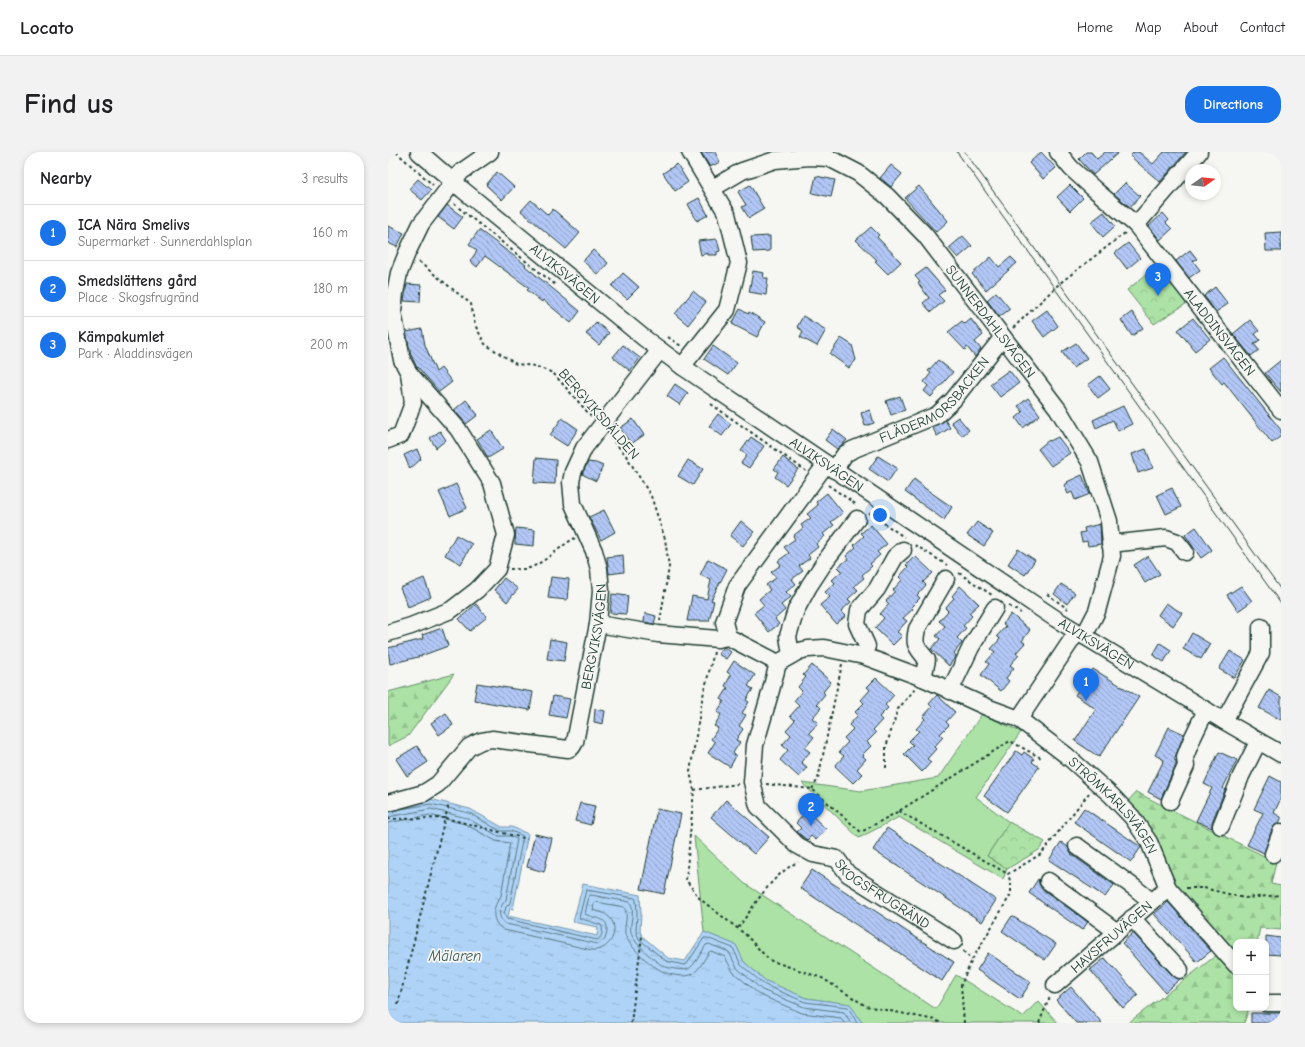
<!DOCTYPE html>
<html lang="en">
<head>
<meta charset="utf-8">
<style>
	:root { --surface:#fff; --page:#f2f2f2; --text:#202124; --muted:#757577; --line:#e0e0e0; --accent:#1a73e8 }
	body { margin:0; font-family:"Comic Neue",sans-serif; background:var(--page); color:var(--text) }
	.controls { position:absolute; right:12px; bottom:12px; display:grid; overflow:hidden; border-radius:8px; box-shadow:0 2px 6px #0003 }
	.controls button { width:36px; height:36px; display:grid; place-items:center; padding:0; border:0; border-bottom:1px solid var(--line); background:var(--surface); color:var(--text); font:20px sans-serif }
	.compass { position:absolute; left:797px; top:12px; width:36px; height:36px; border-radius:50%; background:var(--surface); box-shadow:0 2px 6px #0003; rotate:75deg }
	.you { position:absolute; left:492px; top:363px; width:14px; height:14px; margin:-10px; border:3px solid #fff; border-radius:50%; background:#1a73e8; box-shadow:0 0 0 6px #1a73e833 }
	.badge { display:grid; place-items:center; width:26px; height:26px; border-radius:50%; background:var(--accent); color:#fff; font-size:13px; font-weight:700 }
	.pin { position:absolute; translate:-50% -33px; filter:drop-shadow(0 1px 2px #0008) }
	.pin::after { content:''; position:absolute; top:21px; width:14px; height:12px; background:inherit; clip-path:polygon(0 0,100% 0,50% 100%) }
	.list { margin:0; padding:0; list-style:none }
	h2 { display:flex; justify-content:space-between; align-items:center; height:52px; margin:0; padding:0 16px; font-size:17px }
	h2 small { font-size:13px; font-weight:400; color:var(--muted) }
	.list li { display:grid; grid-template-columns:26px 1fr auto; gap:12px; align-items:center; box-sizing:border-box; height:56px; padding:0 16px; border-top:1px solid var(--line) }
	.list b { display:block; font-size:15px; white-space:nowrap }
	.list p { margin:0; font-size:13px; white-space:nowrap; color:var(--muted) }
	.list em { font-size:13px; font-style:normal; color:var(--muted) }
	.map { position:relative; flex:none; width:893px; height:871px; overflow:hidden; border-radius:16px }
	header { display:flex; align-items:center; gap:24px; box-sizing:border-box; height:56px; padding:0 20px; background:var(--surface); border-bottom:1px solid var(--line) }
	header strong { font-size:19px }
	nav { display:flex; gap:22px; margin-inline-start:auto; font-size:14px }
	.intro { display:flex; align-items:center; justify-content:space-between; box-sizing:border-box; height:96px; padding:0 24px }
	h1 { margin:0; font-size:28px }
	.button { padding:10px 18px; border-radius:16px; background:var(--accent); color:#fff; font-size:14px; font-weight:700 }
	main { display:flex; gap:24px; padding:0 24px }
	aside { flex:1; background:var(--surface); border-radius:16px; box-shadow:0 2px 6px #0003 }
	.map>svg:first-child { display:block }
</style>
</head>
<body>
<header>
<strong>Locato</strong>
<nav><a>Home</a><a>Map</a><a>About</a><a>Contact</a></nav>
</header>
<div class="intro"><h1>Find us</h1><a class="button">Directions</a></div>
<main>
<aside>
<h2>Nearby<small>3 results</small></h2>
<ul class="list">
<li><span class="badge">1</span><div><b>ICA Nära Smelivs</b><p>Supermarket · Sunnerdahlsplan</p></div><em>160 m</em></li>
<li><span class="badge">2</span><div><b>Smedslättens gård</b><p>Place · Skogsfrugränd</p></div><em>180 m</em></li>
<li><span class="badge">3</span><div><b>Kämpakumlet</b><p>Park · Aladdinsvägen</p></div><em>200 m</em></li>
</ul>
</aside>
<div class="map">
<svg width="893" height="871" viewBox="0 0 893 871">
	<defs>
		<pattern id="forest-firs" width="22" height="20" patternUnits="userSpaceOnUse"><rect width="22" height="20" fill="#ace2a5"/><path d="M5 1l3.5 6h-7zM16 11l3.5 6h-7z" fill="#94c38f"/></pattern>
		<pattern id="park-crowns" width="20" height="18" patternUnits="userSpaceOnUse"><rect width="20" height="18" fill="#ace2a5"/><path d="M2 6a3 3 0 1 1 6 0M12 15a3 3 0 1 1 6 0" fill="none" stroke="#94c38f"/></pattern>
		<pattern id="water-ripples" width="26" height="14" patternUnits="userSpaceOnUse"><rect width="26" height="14" fill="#afd3f7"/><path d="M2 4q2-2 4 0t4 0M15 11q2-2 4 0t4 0" fill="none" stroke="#96b6d4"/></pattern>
		<pattern id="building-back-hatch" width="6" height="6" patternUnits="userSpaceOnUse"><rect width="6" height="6" fill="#b2c7f6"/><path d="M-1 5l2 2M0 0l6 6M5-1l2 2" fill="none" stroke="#90a3c8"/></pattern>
	</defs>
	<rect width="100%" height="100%" fill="#f6f6f2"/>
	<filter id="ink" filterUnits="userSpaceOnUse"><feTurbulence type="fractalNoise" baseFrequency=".025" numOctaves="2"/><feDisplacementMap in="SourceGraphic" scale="8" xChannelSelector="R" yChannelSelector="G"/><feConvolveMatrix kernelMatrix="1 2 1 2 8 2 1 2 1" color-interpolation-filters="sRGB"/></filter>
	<g filter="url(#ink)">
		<path fill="#ace2a5" stroke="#66906c" d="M594,562L633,580L588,645L621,670L599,704L619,717L615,727L511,665L471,686L414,631L473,639L550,626Z
			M306,684L356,731L548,857L568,823L635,865L650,849L670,871H474L462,852L418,846L378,829L356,810L348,793L316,780Z"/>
		<path fill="url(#forest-firs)" stroke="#66906c" d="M66,522L20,584L0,594V540Z
			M748,640L888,710L883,732L893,734V778L872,776L869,790H848V805L783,730L740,649Z
			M830,802L848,822V856H861L856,871H740Z"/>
		<path fill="url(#park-crowns)" stroke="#66906c" d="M770,113L801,150L766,172L739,138Z
			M621,670L657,690L651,698L619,717L599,704Z"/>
		<path fill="url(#water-ripples)" stroke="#7597a9" d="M42,647L82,657L114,675H124L140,682L125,757L122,756L120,764L209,784L210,775L185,770L195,732L252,743L253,761L252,779L254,784L280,806L297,809L316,780L348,793L356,810L378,829L418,846L462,852L474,871H0V656Z"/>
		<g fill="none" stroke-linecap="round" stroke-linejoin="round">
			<path stroke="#597982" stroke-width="1" d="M13,657L43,652L81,661L112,679H123L135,684L122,751L118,755L116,762L119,767L209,788C214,786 216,777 213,773L191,766L198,738L247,746L248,748L249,761L248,779L251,787L278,809L296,813L299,812L316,786H319L345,796L353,813L377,833L417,850L460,855L469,871
				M0,665L43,657L79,666L110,684H122L129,687L118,748C111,755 108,766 118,772L210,792L217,787C224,764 212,769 197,762L201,744L203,743L242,750C248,759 241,771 243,781C246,792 266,808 275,814C280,816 294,819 300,817C306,815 314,799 318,793L321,792L341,800L349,816L374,838L416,855L456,860L463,871
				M0,671L42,663L77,672L108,689L122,691L113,744C104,755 102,770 116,778L204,798C222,800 234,776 220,764C216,760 210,760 205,758L206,751L208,750L236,755C242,764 234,776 238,785C243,796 263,814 274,819C281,823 297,826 304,822C312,818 316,807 321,800L323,799L337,805L345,820L372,843L414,861L453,866L456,871"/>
		</g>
		<path fill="url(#building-back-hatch)" stroke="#1f3d34" d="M313,0H327L332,10L322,15Z
			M653,0L668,16L655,27L641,11Z
			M698,0H703L709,7L717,0H731L705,23L691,7Z
			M746,0H751L765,12L776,0H798L772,30L742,4Z
			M289,12L300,30L287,39L275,21Z
			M503,13L514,22L503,35L492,26Z
			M109,20L126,35L114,48L98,33Z
			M428,24L447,28L443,45L424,41Z
			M30,27L43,38L34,48L21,37Z
			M737,31L752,44L742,55L726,42Z
			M362,33L376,57L361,66L354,55L358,53L350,40Z
			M682,33L695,46L682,59L669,45Z
			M531,34L560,69L548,80L517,46Z
			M311,46L320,63L309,69L300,52Z
			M143,48L160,63L165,57L192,81L178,97L133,59Z
			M59,53L75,65L66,77L50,65Z
			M716,60L727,74L715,85L703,70Z
			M775,61L781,68L778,71L784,77L772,88L761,74Z
			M0,74L16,81L9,95L0,91Z
			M483,75L491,83L489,85L513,110L500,122L487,109L489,108L468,88Z
			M91,78L138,113L137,114L192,159L183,171L155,148L154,150L139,138L141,136L97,104L89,115L82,109L89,99L81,92Z
			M893,80V99H878L877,81Z
			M382,84V99L365,100L363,85Z
			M575,84L584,94L570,106L561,96Z
			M329,87L332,99L329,100V103H320V101L313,103L310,89Z
			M740,91L752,106L739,117L727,101Z
			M205,98L220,111L210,123L195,109Z
			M802,98L809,107L805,109L812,118L801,126L788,109Z
			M603,105L611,115L623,105L629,111L598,138L584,122Z
			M538,116L557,138L550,143L556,149L543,160L535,151L541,146L530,131L532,130L527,124Z
			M365,119L376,121L375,126H380L378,143L361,140Z
			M235,121L251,135L239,147L224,134Z
			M19,132L33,133L32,150L16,149Z
			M827,135L840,152L828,160L816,144Z
			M305,139L318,150L300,173L287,162Z
			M608,140L622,157L611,165L599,148Z
			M352,157L360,162L361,160L377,170L369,185L344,172Z
			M659,158L670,174L656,185L644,169Z
			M744,160L755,176L744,184L733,168Z
			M415,164L438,178L429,194L412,185L415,179L409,175Z
			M805,166L822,187L807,199L790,178Z
			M583,167L595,183L587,190L593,197L587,205L579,195L577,198L560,180L574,169L577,172Z
			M862,168L871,179L867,182L872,188L866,192L871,198L863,204L845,182Z
			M208,170L221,181L211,193L198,182Z
			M34,177L37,193L48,220L53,216L64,230L51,240L30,215L29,216L23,203L18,180Z
			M453,186L464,193L468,208L461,216L442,202Z
			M688,191L699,206L685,216L674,200Z
			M235,193L252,206L242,219L225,205Z
			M325,194L349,211L340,223L316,207Z
			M835,205L893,278V284L884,291L836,230L834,232L821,216Z
			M550,208L565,220L543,245L536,239L540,234L536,230L543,221L540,219Z
			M893,208V240L877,221Z
			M621,218L631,231L612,245L602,232Z
			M712,224L722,237L710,246L700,233Z
			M287,232L300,241L292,253L279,244Z
			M512,244L517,258L503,263L498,249Z
			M640,246L652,263L635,276L628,266L635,260L630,254Z
			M78,248L90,263L78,272L66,258Z
			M735,254L744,272L730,279L725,268L708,276L705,268Z
			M482,258L486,271L477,274L473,261Z
			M330,262L343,272L334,284L321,274Z
			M570,265L581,278L574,284L563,270Z
			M174,266L190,277L179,294L162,283Z
			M245,267L256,283L243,292L232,276Z
			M557,268L562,276L549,284L544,275Z
			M445,277L459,288L449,297L437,288Z
			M103,278L115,297L100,306L89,287Z
			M52,279L58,288L48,296L42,286Z
			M363,285L376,294L361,316L353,311L359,303L353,299Z
			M670,285L682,301L663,314L650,297L661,288L662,289Z
			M29,297L33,307L22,317L16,303Z
			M758,297L765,316L750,321L744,302Z
			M490,304L509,316L500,330L481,317Z
			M395,305L410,317L398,333L387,325L390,320L386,317Z
			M148,306L168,308L167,332L146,331Z
			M300,308L315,317L305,333L290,324Z
			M200,310L208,311L215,314L208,329L194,322Z
			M694,323L702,342L687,348L684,340L680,342L676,333L680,331L679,330Z
			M526,327L535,334V335L564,355L556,368L517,340Z
			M68,332L79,356L62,364L51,340Z
			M784,336L793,355L778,362L769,343Z
			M439,341L455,361L443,370L446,373L435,382L437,384L428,392L430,395L420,403L422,406L411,414L415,419L404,427L408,432L398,440L403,445L393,453L397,458L387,467L391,472L381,480L366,461L376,453L371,447L382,438L378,433L388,426L383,420L393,413L390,409L401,401L396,395L407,387L405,384L415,376L413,373L423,366L419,362L430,353L428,350Z
			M216,358L227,380L213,388L201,365Z
			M353,369L366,380L355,394L342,384Z
			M589,370L605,381L596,394L579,383Z
			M712,372L713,392L700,394L699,389L694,390L692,381L697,380L696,376Z
			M483,373L499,392L489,400L492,403L482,412L484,414L474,423L476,426L466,434L470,438L460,447L463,450L453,459L458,464L448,472L432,453L442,445L437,440L447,431L444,428L454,419L450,415L460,407L458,404L468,395L466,393L476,384L473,381Z
			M808,375L824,398L813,406L797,383Z
			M128,376L147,378L146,394L127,392Z
			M68,383L84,392L73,412L57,403Z
			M630,397L647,408L637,423L620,412Z
			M235,403L236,420L221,422L219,405Z
			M527,404L545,421L535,430L538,433L529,443L532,446L523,455L525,457L515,466L519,469L509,480L514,484L505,493L487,476L496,466L492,462L501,452L498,449L507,439L505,438L514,428L511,425L520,415L518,413Z
			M760,404L772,422L757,431L746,413Z
			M320,407L339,417L323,448L326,449L321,469H299L304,444L319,447L323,428L312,423Z
			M163,425L181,427L179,448L160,446Z
			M36,426L43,445L20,455L12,436Z
			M116,426L130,437L119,450L106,438Z
			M673,432L687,441L679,452L666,442Z
			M572,434L591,452L581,461L584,464L575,474L578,476L569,486L574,491L566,501L568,504L561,514L543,497L552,487L548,484L557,474L551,469L560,459L557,456L566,446L564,444Z
			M853,434L864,449L850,459L839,443Z
			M224,442L240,444L238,462L222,461Z
			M778,451L794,461L785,474L770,463Z
			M88,452L99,465L82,479L71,467Z
			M257,461L268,464L266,472L256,470Z
			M623,462L642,478L634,489L637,491L628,501L631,503L622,513L626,516L618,526L621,529L613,539L593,523L601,512L598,510L607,500L603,497L612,487L609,484L618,474L615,472Z
			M54,476L60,494L30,505L2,512L0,496L35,487L34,483Z
			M804,481L822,492L813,507L795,497Z
			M162,487L179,490L176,509L159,507Z
			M772,491L783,498L776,510L765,503Z
			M336,495L343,500L338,507L330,502Z
			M842,499L857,508L846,526L831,517Z
			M346,509L367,523L360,534L365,537L358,548L361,550L354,561L358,563L351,574L355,577L348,588L352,590L345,601L348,604L342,615L320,601L327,590L323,587L330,576L326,574L333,563L329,560L336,549L333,547L340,536L337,534L343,523L339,520Z
			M424,513L443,530L435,540L437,542L429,552L433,556L424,566L430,571L421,581L426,585L417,596L422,600L413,610L419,615L411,625L392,608L400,598L394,593L403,583L398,578L407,568L402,564L411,554L406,549L414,539L410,535L418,525L415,523Z
			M705,517L751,545L711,605L687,589L708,557L687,543Z
			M488,526L506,543L497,553L500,556L491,565L494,568L485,578L488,581L479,590L483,594L474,603L478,607L469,617L474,622L465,631L447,614L456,604L451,600L460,590L456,586L465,577L461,573L470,563L467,560L476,551L473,548L482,538L479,535Z
			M89,531L145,540L142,558L86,548Z
			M881,538L893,545V568L871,556Z
			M549,543L567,560L558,570L561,573L552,582L555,585L546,595L548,597L539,607L543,610L534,620L516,602L525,593L521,589L531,579L528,577L537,567L535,565L544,555L541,552Z
			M165,544L182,547L178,566L161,563Z
			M207,557L217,559L215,572L206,570Z
			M58,561L65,573L51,583L43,571Z
			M781,575L796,582L786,608L788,609V612L773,647L760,640L776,608L767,603Z
			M29,594L40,610L19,624L8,607Z
			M628,599L634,603L636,600L646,607L644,610L651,615L619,660L596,644Z
			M831,600L849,608L835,636L837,638L824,670V676L808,669L824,636L816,632Z
			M882,624L893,630V646L886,661L893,665V667L891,671L887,673L884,677L876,701L859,693L875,661L866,657Z
			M338,648L381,685L366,702L323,665Z
			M192,651L207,654L203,673L187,669Z
			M696,656L753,695L743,710L686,670Z
			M269,657L293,662L276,742L253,737Z
			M419,659L438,677L428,688L423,684L419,688L409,680L413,676L408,671Z
			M499,676L608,748L594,770L485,698Z
			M147,682L164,686L156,720L139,715Z
			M673,690L680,695L683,702L726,733L717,745L661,708Z
			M424,718L566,810L554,829L412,736Z
			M650,727L651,732L654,737L700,770L694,778L641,741Z
			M780,750L823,799L809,810L766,762Z
			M624,764L668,792L657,808L614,779Z
			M745,781L785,824L792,827L777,840L734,791Z
			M878,784L893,786V803L878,802Z
			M600,801L643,830L632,847L589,818Z
			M717,806L750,843L735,856L702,818Z
			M683,835L714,871H688L668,848Z
			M863,861H893V871H863Z"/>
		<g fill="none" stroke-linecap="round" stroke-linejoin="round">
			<defs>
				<g id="minor">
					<path id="s1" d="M31,0L75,38L256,186L295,215L668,467L836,569L893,602"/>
					<path id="s2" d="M670,0L683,16L706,37L748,73L893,258"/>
					<path id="s3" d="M325,36L354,19L387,8L421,5L441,6L470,21L499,44L537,83L670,257L702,310L721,369L724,404L709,459L696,484"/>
					<path d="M748,73L811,0"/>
					<path d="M295,215L300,207L339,158L351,111L339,62L302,0"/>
					<path d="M0,288L13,283L25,251L21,221L14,208L5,160L7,141L11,121L19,101L33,72L73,20L102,0"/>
					<path id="s4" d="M446,318L457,302L464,298L549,263L565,248L615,185"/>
					<path d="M722,392L778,386L789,390L797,400"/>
					<path id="s5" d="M210,472L270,482L330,487L340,485L390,511L411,499L420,497L436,496L476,504L535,526L601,556L631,567L678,603L723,643L744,665L761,690L780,736L848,813"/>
					<path d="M0,481L23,474L63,458L89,438L109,417L118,383L104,331L70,277L21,221"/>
					<path d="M340,485L336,470L349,434L438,312"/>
					<path d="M403,503L400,484L408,458L421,434L438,408L469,367"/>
					<path d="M476,504L479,494L469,472L471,458L489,437L507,405L515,398"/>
					<path id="s6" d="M390,511L383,538L367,593L364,630L370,654L409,693L425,702L449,707L460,722L566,789"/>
					<path d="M535,526L539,508C529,495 525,494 529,477L558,427"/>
					<path d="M562,539L583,495L607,456"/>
					<path d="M631,567L689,480"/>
					<path d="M836,569L873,501V475"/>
					<path d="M782,649L798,614L797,605L804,587L818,558"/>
					<path id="s7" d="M0,651L36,641L50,632L81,595L93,589L104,587L180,597L184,595L187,590L210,472L213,439L211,417L206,399L185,352L183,330L185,320L196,296L272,198"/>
					<path d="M833,674L853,624L870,590"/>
					<path d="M689,694L747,736L764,750"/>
					<path d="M885,702L893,680"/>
					<path d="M660,729L729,780"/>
					<path d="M744,766L792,818"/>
					<path id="s8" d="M667,833L780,736"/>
					<path d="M878,851H893"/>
				</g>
			</defs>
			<use href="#minor" stroke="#1f3d34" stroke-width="19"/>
			<path stroke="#1f3d34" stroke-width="2" stroke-dasharray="3 3" stroke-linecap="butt" d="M8,0L45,33
				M66,52L169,134
				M31,110L83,152L87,173L97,192L128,212L147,214L165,221L203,264
				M625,176L672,131L737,81
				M280,185L293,194
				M323,252L418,319
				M222,285L237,302L263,344L277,387L281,415L272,469
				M440,333L469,353
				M481,361L516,385
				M527,393L559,413
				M122,417C129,417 138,418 144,415C160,408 172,394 187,386
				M571,421L604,443
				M659,442L680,457
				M621,454L633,461
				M326,500L314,548L302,620L306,638L298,728L312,747L358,783L381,808L434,826L478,854L547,868L553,871
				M498,616V595L510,557L527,537
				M378,632L424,637L473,680L511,659L622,589L655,607
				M424,637L430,627L454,512
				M306,638L350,632
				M511,659L620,722
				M0,667L57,666L61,652
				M798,736H816L856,746L893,743
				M350,776C367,753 383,723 410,710
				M575,799L584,808
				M10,852L57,666L139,687
				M243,871L254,784
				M576,871L573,833L584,808L623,742V732L620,722L653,702L701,641
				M651,871L662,845"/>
			<use href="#minor" stroke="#f6f6f2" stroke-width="16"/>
			<path stroke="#1f3d34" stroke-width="1" d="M569,0L893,452
				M577,0L893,438"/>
		</g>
	</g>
	<g text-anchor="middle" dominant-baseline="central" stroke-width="3.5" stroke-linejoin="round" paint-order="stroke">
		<g font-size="14" fill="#1f3d34" stroke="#f6f6f2">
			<text stroke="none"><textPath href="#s1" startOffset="190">ALVIKSVÄGEN</textPath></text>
			<text stroke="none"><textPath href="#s3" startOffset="355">SUNNERDAHLSVÄGEN</textPath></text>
			<text stroke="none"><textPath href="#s2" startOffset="243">ALADDINSVÄGEN</textPath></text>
			<text stroke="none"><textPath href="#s4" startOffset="126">FLÄDERMORSBACKEN</textPath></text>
			<text transform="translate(211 262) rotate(49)">BERGVIKSDÄLDEN</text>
			<text stroke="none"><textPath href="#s1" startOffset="514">ALVIKSVÄGEN</textPath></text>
			<text stroke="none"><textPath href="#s7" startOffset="321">BERGVIKSVÄGEN</textPath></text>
			<text stroke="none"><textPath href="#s1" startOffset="838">ALVIKSVÄGEN</textPath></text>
			<text stroke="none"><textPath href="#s5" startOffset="574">STRÖMKARLSVÄGEN</textPath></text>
			<text stroke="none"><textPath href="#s6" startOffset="303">SKOGSFRUGRÄND</textPath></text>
			<text stroke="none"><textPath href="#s8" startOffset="74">HAVSFRUVÄGEN</textPath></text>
		</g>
		<g font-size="15" font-style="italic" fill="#3c5b5b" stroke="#f6f6f2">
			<text x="67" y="804">Mälaren</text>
		</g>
	</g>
</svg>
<div class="controls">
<button>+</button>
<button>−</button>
</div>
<svg class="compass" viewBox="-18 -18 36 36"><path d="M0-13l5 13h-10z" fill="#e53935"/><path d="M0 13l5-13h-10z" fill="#757577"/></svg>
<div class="you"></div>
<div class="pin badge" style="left:698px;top:549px">1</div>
<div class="pin badge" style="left:423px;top:674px">2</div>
<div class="pin badge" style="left:770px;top:144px">3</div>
</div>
</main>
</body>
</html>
